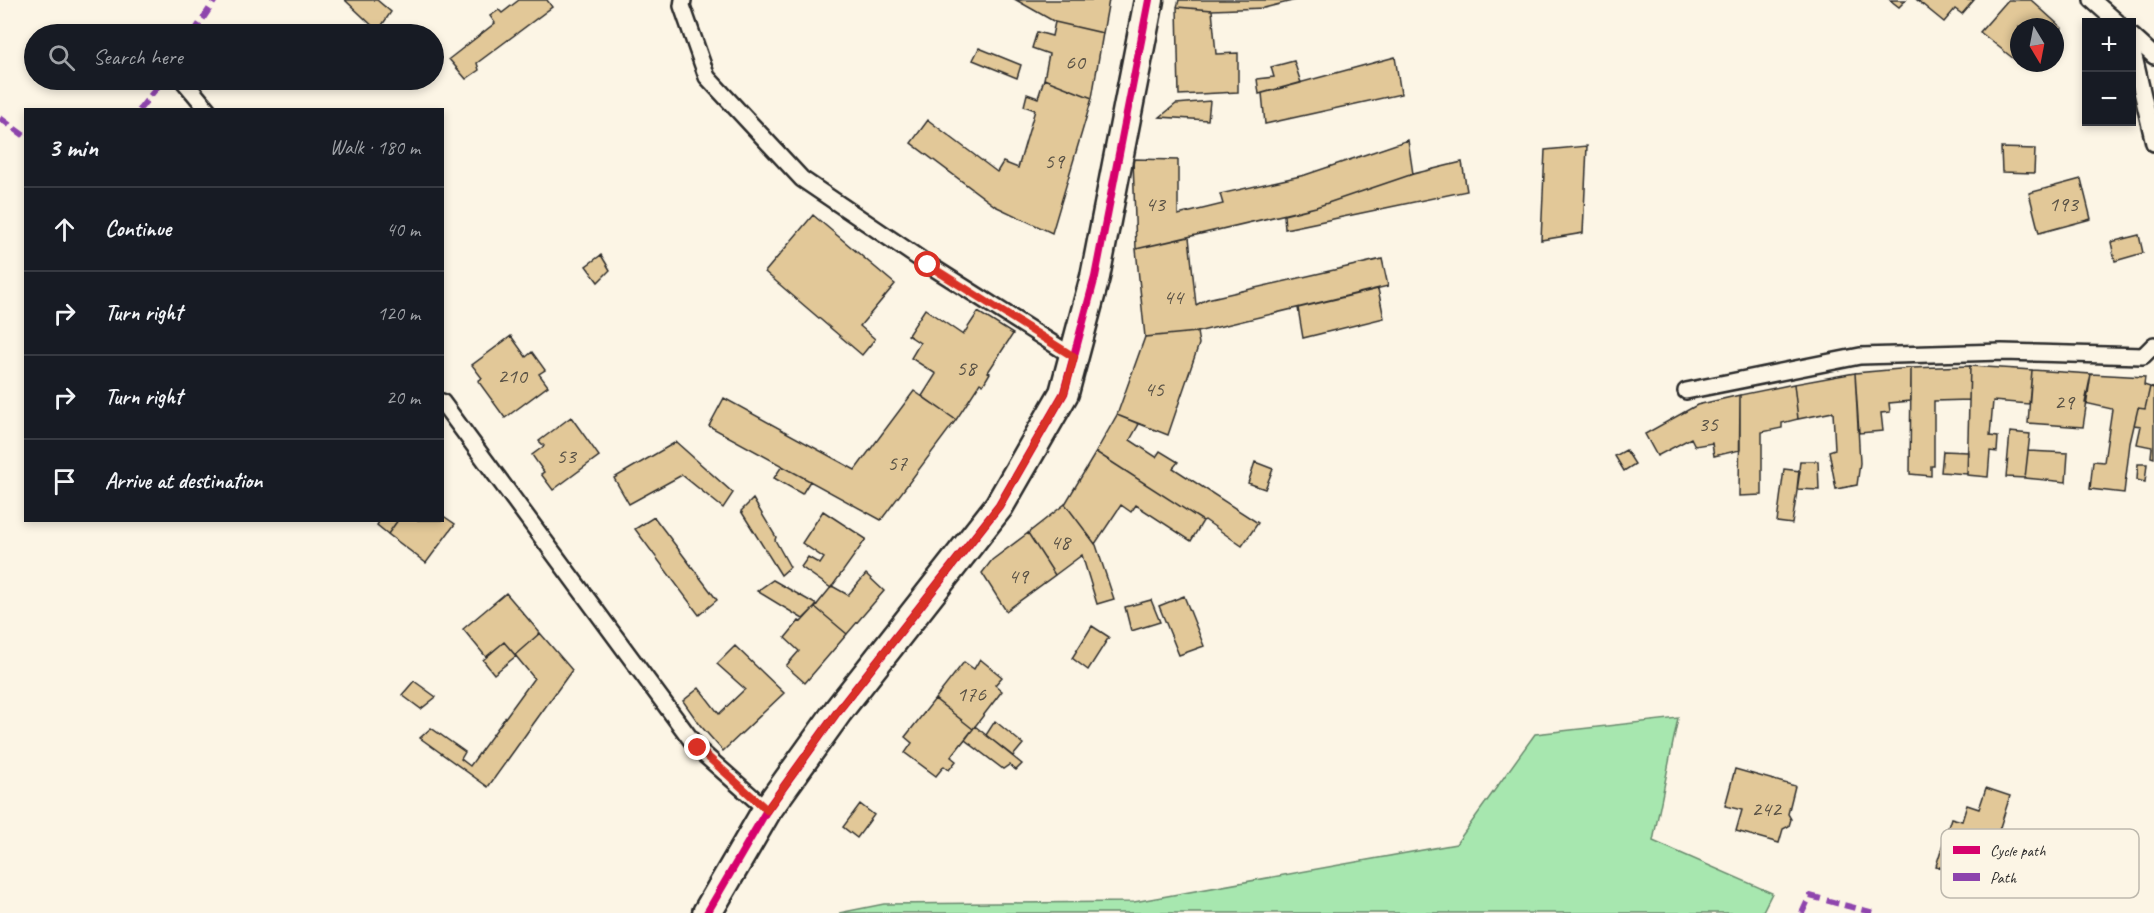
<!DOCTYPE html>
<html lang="en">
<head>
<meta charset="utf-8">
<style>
	:root { --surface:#171b24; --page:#242831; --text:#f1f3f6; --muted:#9ea1a6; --line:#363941 }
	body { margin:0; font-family:Caveat,sans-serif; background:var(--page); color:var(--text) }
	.controls { position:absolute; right:18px; top:18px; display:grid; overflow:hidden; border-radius:0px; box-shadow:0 3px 9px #0003 }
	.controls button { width:54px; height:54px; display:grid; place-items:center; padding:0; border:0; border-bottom:2px solid var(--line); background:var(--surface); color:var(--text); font:30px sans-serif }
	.compass { position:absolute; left:2010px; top:18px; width:54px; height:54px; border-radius:50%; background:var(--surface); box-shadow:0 3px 9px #0003; rotate:170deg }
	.stop { position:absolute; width:18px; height:18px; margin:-14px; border:4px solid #d93025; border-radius:50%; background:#fff }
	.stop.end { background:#d93025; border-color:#fff; box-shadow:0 2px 6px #0008 }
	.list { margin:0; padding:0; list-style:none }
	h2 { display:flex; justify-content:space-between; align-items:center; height:78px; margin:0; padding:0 24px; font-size:26px }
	h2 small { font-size:20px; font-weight:400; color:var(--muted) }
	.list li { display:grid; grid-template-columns:39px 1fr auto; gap:18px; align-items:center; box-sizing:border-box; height:84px; padding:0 24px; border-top:2px solid var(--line) }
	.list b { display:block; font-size:22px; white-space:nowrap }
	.list em { font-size:20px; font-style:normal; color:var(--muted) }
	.icon { flex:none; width:33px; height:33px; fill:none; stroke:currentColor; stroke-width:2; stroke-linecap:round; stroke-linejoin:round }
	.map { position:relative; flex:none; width:2154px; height:913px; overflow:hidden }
	.search { position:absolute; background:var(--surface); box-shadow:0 3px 9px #0003; left:24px; top:24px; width:420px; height:66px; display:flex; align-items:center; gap:15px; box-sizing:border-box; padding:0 21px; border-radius:33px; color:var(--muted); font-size:22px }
	.panel { position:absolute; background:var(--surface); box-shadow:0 3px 9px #0003; left:24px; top:108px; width:420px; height:414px; border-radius:0px }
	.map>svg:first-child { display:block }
</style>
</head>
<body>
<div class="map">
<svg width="2154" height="913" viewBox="0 0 2154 913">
	<rect width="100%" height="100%" fill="#fcf5e5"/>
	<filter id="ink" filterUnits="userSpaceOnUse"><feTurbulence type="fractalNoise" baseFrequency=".0167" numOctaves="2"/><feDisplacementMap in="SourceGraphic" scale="12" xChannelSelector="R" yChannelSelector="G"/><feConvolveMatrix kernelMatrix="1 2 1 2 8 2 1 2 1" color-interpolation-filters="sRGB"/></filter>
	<g filter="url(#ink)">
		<path fill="#a7e7af" stroke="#69896d" stroke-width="1.5" d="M1678,718L1653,841L1772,893L1762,913H839L884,904L1134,902L1456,844L1535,734Z"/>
		<path fill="#e2c898" stroke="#2b2b2b" stroke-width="1.5" d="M345,0H377L391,12L378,31Z
			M519,0H547L552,7L477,63L479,70L466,79L449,59L495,23L490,16L499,10L502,13Z
			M1016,0H1109L1103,33L1055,22Z
			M1179,0H1296L1264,8L1212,10L1177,7Z
			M1890,0H1906L1899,7Z
			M1917,0H1974L1962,14L1955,9L1944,22Z
			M2008,0H2031L2062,28L2055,36V27H2019V63L1980,32Z
			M1177,7L1212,10L1216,54L1238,53V92L1179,95Z
			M1055,22L1103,33L1092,98L1044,79L1049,54L1032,48L1037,32L1052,36Z
			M979,48L1021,65L1017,78L973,60Z
			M1395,57L1401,94L1265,124L1262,93Z
			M1294,61L1301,83L1259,94L1257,79L1274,77L1271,67Z
			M1044,79L1092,98L1052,233L995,206L911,143L928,120L997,172L1003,162L1018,168L1035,110L1024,106L1027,94L1038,98Z
			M1210,101L1208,120L1160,117L1176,104Z
			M1408,140L1413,174L1316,207L1136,249L1133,159L1178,160V215L1223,204L1220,194L1305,175Z
			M1587,146L1583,233L1541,240L1545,150Z
			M2001,148L2035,149L2034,173L2002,172Z
			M1462,162L1467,191L1285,229L1284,215L1316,207L1413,174Z
			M2081,179L2091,219L2039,233L2029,193Z
			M813,215L895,284L860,326L875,339L862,355L765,272Z
			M2139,235L2143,253L2115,261L2111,242Z
			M1189,237L1196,305L1207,299L1382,259L1388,286L1197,332L1145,337L1136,249Z
			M601,255L610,270L598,282L586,266Z
			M1378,289L1384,318L1303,338L1298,308Z
			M925,309L963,335L978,312L1013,334L988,372L990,373L983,385L980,383L956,420L922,396L936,374L911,358L920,343L908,335Z
			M1197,332L1199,344L1168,435L1117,415L1145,337Z
			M511,336L526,357L532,352L545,370L539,374L548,386L505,418L478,381L482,378L472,365Z
			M1970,366L2032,370L2029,404L1993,401L1990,436L1998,437L1997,452L1990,451L1988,477L1967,475Z
			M1970,366L1969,400L1934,401V466H1931V476L1910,474L1911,368Z
			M1911,368V401L1889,403L1890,412L1881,413L1883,431L1859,433L1855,373Z
			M2032,370L2091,374L2083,427L2028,423Z
			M1855,373L1860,463L1857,485L1836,489L1829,451L1835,449L1833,412L1798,419L1794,384Z
			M2091,374L2145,377L2144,385L2150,387L2145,409L2138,408L2130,443L2124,493L2090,489L2093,461L2104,462L2112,409L2085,403Z
			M1794,384L1798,419L1782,423V428L1762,432V495L1739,496L1740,395Z
			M2150,387L2154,388V458L2151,457L2152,447L2137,444L2141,426L2134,425L2138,408L2145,409Z
			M914,391L956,420L881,520L709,426L724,398L855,470Z
			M1740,395V450L1714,456L1712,443L1695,446L1691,438L1657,456L1645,434L1697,405Z
			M1117,415L1139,424L1130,440L1156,457L1160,451L1178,462L1173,468L1258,523L1242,546L1205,520L1203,521L1096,452Z
			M571,417L599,456L553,490L541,474L544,472L532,455L544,446L539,441Z
			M2010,432L2030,434L2025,478L2006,477Z
			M676,442L733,493L723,508L682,475L629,504L614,478Z
			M1626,450L1635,464L1624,471L1615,456Z
			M1943,451L1968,452L1967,474L1941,472Z
			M2028,451L2068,453L2066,482L2025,478Z
			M1096,452L1203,521L1191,541L1136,505L1131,512L1121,505L1095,544L1065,504Z
			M1800,461H1818L1819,490L1797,489Z
			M1255,462L1273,469L1265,489L1248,483Z
			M2138,464H2147L2145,482L2137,480Z
			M782,466L810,481L802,494L774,478Z
			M1784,469L1800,471L1792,524L1777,522Z
			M753,499L776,537L775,540L790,567L781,575L741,511Z
			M1065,504L1096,545L1114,599L1097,604L1082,555L1055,575L1028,533Z
			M823,511L866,539L831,588L801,567L808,557L820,564L824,558L802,543Z
			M442,515L455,524L426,563L388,534L398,520H442Z
			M654,517L717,600L699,615L635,529Z
			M380,520H398L388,534L377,525Z
			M1028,533L1055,575L1006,611L982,573L992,560Z
			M866,574L884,591L847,634L815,607L832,586L848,595Z
			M773,580L817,605L803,619L757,591Z
			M506,593L540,633L515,655L504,642L486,657L463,629Z
			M1184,596L1204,646L1179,655L1159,606Z
			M1151,600L1160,622L1131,631L1125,607Z
			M815,607L847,634L805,683L786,666L799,651L785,638L799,621L801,622Z
			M1092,626L1109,637L1088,670L1072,658Z
			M540,633L572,670L488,787L420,738L431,728L465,752L461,759L470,766L534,678L515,655Z
			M504,642L516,656L494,674L483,660Z
			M735,646L784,693L723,751L700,725L683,701L699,688L719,714L745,689L717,664Z
			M980,659L1002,677L995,685L1002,691L973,729L935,699L964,662L974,669Z
			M414,681L436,697L421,709L402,695Z
			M935,699L973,729L951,757L956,761L949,770L944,766L936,776L905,753L912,743L905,737Z
			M995,721L1023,744L1013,756L986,735Z
			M975,726L986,735L1022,764L1016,770L1009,765L1003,769L965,740Z
			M1735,769L1795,786L1788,814L1791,819L1789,826L1783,829L1779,843L1736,831L1742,810L1725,806Z
			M1986,788L2010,796L1986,871L1961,863L1958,873L1936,866L1951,818L1962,821L1967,805L1979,809Z
			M860,804L874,815L857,838L843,827Z"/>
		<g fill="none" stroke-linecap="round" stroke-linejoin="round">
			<defs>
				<path id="service" d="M683,0L682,6L707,77L802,179L929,265L1074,357
					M2092,0L2117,22
					M2132,36L2154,56
					M2132,48L2154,143
					M183,80L208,110
					M1686,391L1860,356L2002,352L2143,356L2154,345
					M442,402L698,749L767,810"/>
				<path id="minor" d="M707,913L767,810L838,711L999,506L1064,393L1095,277L1149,0"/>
			</defs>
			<use href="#service" stroke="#2b2b2b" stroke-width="20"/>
			<use href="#minor" stroke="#2b2b2b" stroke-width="33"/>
			<use href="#service" stroke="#fcf5e5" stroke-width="15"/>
			<use href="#minor" stroke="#fcf5e5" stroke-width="28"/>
			<path stroke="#8e44ad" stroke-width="6" stroke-dasharray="12 6" stroke-linecap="butt" d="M193,34L215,0
				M139,110L163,80
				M0,118L26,137
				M1802,913L1810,896L1874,913"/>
			<defs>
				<path id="cycleway" d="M707,913L767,810L838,711L999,506L1064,393L1095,277L1149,0"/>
			</defs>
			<use href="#cycleway" stroke="#fcf5e5" stroke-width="11"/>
			<use href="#cycleway" stroke="#d6006c" stroke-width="8"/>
		</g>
	</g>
	<g fill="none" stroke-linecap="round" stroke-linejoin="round" filter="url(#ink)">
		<path stroke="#d93025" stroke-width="8" d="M698,748L767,810L838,711L999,506L1064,393L1074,357L928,265"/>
	</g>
	<g text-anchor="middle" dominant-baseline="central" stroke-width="5" stroke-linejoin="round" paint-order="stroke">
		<g font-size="22" fill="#595246">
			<text x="1075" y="62">60</text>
			<text x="1054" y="161">59</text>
			<text x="1155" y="204">43</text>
			<text x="2063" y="204">193</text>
			<text x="1173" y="297">44</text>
			<text x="966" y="368">58</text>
			<text x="512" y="376">210</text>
			<text x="1154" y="389">45</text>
			<text x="2064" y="402">29</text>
			<text x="1708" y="424">35</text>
			<text x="566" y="456">53</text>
			<text x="897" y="463">57</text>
			<text x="1060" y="542">48</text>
			<text x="1018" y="576">49</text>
			<text x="971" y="694">176</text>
			<text x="1766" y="809">242</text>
		</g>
	</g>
	<rect x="1941" y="829" width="198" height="69" rx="9" fill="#fcf5e5" stroke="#bdb8ad" stroke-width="1.5"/>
	<rect x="1953" y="846" width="27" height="8" fill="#d6006c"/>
	<rect x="1953" y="873" width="27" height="8" fill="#8e44ad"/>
	<g font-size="16" fill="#2b2b2b">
		<text x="1990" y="856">Cycle path</text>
		<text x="1990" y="883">Path</text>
	</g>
</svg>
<div class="controls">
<button>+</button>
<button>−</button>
</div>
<svg class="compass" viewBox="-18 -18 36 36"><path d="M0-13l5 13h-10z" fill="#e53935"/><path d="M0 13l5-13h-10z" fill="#9ea1a6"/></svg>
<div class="stop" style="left:928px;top:265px"></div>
<div class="stop end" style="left:698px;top:748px"></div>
<div class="search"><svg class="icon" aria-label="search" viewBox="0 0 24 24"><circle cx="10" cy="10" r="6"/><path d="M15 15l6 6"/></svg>Search here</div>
<section class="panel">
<h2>3 min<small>Walk · 180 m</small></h2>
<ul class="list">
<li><svg class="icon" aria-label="ahead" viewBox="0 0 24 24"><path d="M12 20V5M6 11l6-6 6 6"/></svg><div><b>Continue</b></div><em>40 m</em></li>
<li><svg class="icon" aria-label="right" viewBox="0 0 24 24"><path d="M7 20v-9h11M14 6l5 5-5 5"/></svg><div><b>Turn right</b></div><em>120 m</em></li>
<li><svg class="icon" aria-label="right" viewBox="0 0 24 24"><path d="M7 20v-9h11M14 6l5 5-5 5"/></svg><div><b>Turn right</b></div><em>20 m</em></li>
<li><svg class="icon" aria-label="arrive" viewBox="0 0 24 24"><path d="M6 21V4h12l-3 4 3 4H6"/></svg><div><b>Arrive at destination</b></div></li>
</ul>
</section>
</div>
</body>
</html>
